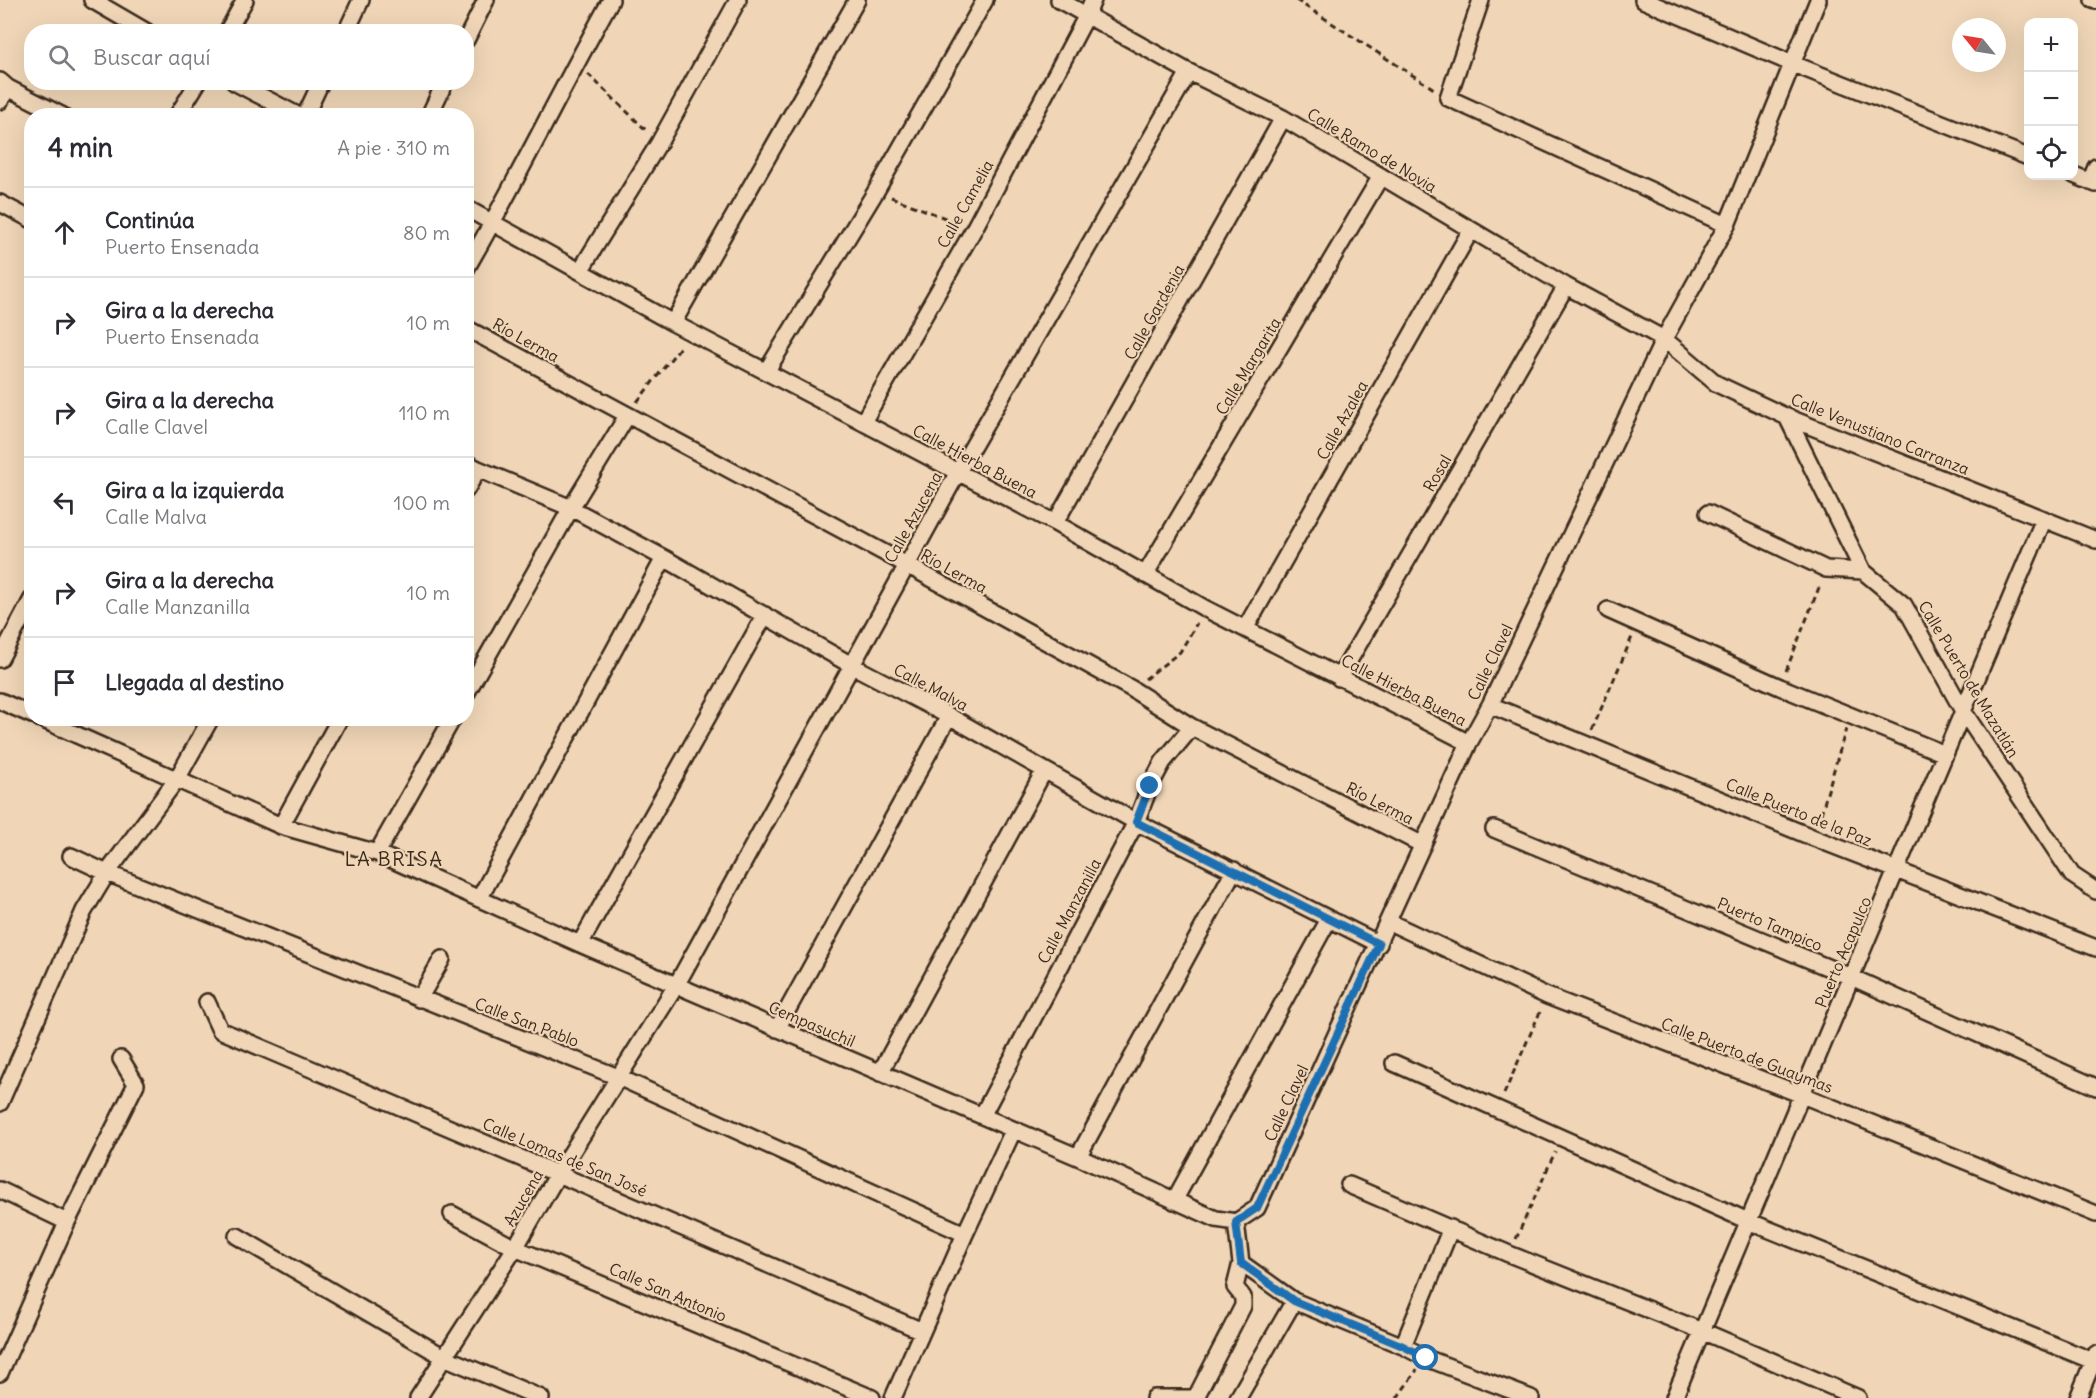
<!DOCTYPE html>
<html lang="es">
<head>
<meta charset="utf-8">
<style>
	:root { --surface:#fff; --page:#f2f2f3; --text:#2b2b33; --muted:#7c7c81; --line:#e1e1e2 }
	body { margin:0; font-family:Delius,sans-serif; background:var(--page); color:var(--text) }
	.controls { position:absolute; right:18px; top:18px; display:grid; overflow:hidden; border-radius:12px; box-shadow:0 6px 24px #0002 }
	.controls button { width:54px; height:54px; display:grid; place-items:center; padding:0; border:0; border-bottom:2px solid var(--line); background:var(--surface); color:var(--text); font:30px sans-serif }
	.compass { position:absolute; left:1952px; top:18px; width:54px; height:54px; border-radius:50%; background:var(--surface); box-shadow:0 6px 24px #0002; rotate:300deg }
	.stop { position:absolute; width:18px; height:18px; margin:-14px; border:4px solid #1f6fb2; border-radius:50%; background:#fff }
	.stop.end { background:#1f6fb2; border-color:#fff; box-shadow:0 2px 6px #0008 }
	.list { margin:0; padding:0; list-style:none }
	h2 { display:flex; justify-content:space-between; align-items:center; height:78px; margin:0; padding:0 24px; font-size:26px }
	h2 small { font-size:20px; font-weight:400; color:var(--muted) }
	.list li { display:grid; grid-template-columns:39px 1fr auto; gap:18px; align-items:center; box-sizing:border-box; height:90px; padding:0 24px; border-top:2px solid var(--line) }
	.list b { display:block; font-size:22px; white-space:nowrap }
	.list p { margin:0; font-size:20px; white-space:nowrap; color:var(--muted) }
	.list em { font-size:20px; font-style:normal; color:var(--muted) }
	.icon { flex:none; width:33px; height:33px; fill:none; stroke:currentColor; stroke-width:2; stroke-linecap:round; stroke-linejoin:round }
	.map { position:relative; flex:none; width:2096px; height:1398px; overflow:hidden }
	.search { position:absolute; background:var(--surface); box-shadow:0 6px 24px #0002; left:24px; top:24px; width:450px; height:66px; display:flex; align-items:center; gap:15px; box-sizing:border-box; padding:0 21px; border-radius:24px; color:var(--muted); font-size:22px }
	.panel { position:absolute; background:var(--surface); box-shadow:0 6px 24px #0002; left:24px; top:108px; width:450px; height:618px; border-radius:24px }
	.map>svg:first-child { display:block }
</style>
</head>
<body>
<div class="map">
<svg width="2096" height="1398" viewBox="0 0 2096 1398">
	<rect width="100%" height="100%" fill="#f0d6b7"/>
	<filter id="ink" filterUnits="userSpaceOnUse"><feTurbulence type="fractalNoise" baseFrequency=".0167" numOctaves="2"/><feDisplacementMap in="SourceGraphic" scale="12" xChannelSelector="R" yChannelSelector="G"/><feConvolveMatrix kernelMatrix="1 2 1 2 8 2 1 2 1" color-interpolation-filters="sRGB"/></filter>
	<g filter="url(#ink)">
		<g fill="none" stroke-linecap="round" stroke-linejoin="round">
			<defs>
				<path id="street" d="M92,0L147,32
					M1059,0L1189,72L1283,118L1566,286L1664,339L1717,384L1787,417L2096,540
					M1481,0L1448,98L1727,225
					M1643,0L1793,64L2028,157
					M2093,0L2096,1
					M227,32L245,0
					M346,32L361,0
					M466,40L486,0
					M0,81L8,88L63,116
					M234,82L299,116
					M0,101L8,88
					M177,116L198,82
					M305,116L321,82
					M429,116L445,82
					M2074,175L2096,184
					M2090,182L2096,167
					M0,203L32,220
					M466,208L673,323L1055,523L1206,609L1469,743
					M466,269C517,181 561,89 611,0
					M580,271L659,143L738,0
					M673,323L857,0
					M466,328L907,565L1132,689L1192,727L1423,845
					M766,372L876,191L985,0
					M1787,417L1863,571L1904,605L1963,711L2072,875L2096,891
					M863,422L974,229L1087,15L1093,0
					M466,463L478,469L571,508L664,558L853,666L949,716L1136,822L1379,944
					M466,490L478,469
					M1708,513L1826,569L1863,571
					M1055,523L1283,118
					M1145,575L1381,176
					M1608,610L1780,687L1945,754
					M1245,629L1471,230
					M0,659L32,599
					M1339,678L1566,286
					M466,694L571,508L627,416
					M0,701L32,715
					M1490,705L1814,838L2096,948
					M39,718L281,826L377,853L580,944L1078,1157L1216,1219L1236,1222
					M281,826L340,718
					M1494,829L1851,977L2096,1087
					M377,853L453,718
					M71,856L107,873L618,1077L965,1234
					M479,899L664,558
					M1389,922L1547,996L1802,1095L2096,1214
					M580,944L765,615
					M419,999L442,959
					M207,1002L220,1030L558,1174L922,1331
					M777,1029L949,716
					M1394,1063L1748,1221L2093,1361
					M880,1073L1044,771
					M0,1103L84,911L107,873L177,779L211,718
					M982,1116L1136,822L1150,786L1163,762L1192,727
					M1078,1157L1234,870
					M1349,1185L1509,1254L1702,1331L1858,1398
					M0,1190L67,1222
					M1174,1201L1329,919
					M452,1214L515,1248L872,1398
					M1236,1222L1257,1208L1469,743L1490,705L1664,339L1727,225L1818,0
					M1236,1222L1241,1263L1294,1301L1403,1346L1426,1358L1531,1398
					M237,1236L444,1357L541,1398
					M1403,1346L1451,1228
					M0,1373L67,1222L136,1084L121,1059
					M1196,1397L1243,1306V1297L1235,1287L1241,1263
					M418,1398L515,1248L558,1174L677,984L958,472L1189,72
					M893,1398L965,1234L1013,1131
					M1154,1398H1198
					M1238,1398L1294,1301
					M1674,1398L2044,519
					M2078,1398L2096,1354"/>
			</defs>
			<use href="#street" stroke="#3b2a1e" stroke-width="20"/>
			<path stroke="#3b2a1e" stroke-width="3" stroke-dasharray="6 4.5" stroke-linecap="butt" d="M1296,0L1434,89
				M588,74L648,132
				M891,197L958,223
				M637,402L681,346
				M1786,671L1820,585
				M1145,679L1180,652L1197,623
				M1592,730L1632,637
				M1818,824L1846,729
				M1504,1094L1540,1012
				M1516,1239L1555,1152
				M1397,1398L1417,1370"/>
			<use href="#street" stroke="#f0d6b7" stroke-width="15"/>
		</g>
	</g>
	<g fill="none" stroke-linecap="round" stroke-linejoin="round" filter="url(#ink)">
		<path stroke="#1f6fb2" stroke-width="8" d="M1150,786L1136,822L1379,944L1257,1208L1236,1222L1241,1263L1294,1301L1403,1346L1426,1358"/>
	</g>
	<g text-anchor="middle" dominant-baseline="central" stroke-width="4.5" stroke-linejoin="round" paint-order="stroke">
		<g font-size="16" fill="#3b2a1e" stroke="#f0d6b7">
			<text transform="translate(1372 150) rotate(31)">Calle Ramo de Novia</text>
			<text transform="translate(965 204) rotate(-61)">Calle Camelia</text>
			<text transform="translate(1154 312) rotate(-61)">Calle Gardenia</text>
			<text transform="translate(526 340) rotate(29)">Río Lerma</text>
			<text transform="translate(1248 366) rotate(-59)">Calle Margarita</text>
			<text transform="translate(1342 420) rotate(-61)">Calle Azalea</text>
			<text transform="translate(1880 434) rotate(22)">Calle Venustiano Carranza</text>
			<text transform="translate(975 461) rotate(28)">Calle Hierba Buena</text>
			<text transform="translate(1437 473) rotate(-60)">Rosal</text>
			<text transform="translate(913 517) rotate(-61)">Calle Azucena</text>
			<text transform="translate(954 571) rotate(29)">Río Lerma</text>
			<text transform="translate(1490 662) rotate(-64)">Calle Clavel</text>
			<text transform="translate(1969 679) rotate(59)">Calle Puerto de Mazatlán</text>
			<text transform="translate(931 687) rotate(28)">Calle Malva</text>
			<text transform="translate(1404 690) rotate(27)">Calle Hierba Buena</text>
			<text transform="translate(1380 803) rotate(27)">Río Lerma</text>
			<text transform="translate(1799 812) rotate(22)">Calle Puerto de la Paz</text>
			<text transform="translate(1069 911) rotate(-62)">Calle Manzanilla</text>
			<text transform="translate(1770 924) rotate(23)">Puerto Tampico</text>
			<text transform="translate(1843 952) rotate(-67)">Puerto Acapulco</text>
			<text transform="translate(527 1022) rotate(21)">Calle San Pablo</text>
			<text transform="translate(812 1024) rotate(23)">Cempasuchil</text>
			<text transform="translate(1747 1055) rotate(21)">Calle Puerto de Guaymas</text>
			<text transform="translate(1286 1103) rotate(-65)">Calle Clavel</text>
			<text transform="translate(565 1157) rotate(23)">Calle Lomas de San José</text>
			<text transform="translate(523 1198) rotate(-60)">Azucena</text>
			<text transform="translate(668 1292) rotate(23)">Calle San Antonio</text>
		</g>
		<g font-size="20" letter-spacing="1.5" fill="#3b2a1e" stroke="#f0d6b7">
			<text x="394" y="858">LA BRISA</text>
		</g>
	</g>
</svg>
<div class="controls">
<button>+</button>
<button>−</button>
<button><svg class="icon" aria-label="locate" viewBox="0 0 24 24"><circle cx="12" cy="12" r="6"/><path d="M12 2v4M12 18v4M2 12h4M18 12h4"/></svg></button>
</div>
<svg class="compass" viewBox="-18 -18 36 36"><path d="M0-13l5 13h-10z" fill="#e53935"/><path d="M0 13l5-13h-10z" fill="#7c7c81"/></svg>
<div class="stop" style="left:1426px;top:1358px"></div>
<div class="stop end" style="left:1150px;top:786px"></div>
<div class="search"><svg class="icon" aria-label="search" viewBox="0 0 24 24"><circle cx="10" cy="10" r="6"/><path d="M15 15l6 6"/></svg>Buscar aquí</div>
<section class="panel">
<h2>4 min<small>A pie · 310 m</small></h2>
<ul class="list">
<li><svg class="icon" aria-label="ahead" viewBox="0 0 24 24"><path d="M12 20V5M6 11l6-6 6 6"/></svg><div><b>Continúa</b><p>Puerto Ensenada</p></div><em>80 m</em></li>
<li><svg class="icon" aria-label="right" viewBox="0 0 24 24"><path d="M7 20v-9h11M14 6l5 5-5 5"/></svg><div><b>Gira a la derecha</b><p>Puerto Ensenada</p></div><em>10 m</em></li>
<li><svg class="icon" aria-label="right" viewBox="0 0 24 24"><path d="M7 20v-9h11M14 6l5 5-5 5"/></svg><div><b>Gira a la derecha</b><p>Calle Clavel</p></div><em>110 m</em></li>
<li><svg class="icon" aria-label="left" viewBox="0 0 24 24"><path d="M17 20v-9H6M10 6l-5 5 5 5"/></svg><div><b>Gira a la izquierda</b><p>Calle Malva</p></div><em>100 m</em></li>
<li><svg class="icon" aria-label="right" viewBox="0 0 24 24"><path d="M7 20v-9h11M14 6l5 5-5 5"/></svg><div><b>Gira a la derecha</b><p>Calle Manzanilla</p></div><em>10 m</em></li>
<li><svg class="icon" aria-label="arrive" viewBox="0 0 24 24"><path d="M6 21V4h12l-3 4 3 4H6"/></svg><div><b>Llegada al destino</b></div></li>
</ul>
</section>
</div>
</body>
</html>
